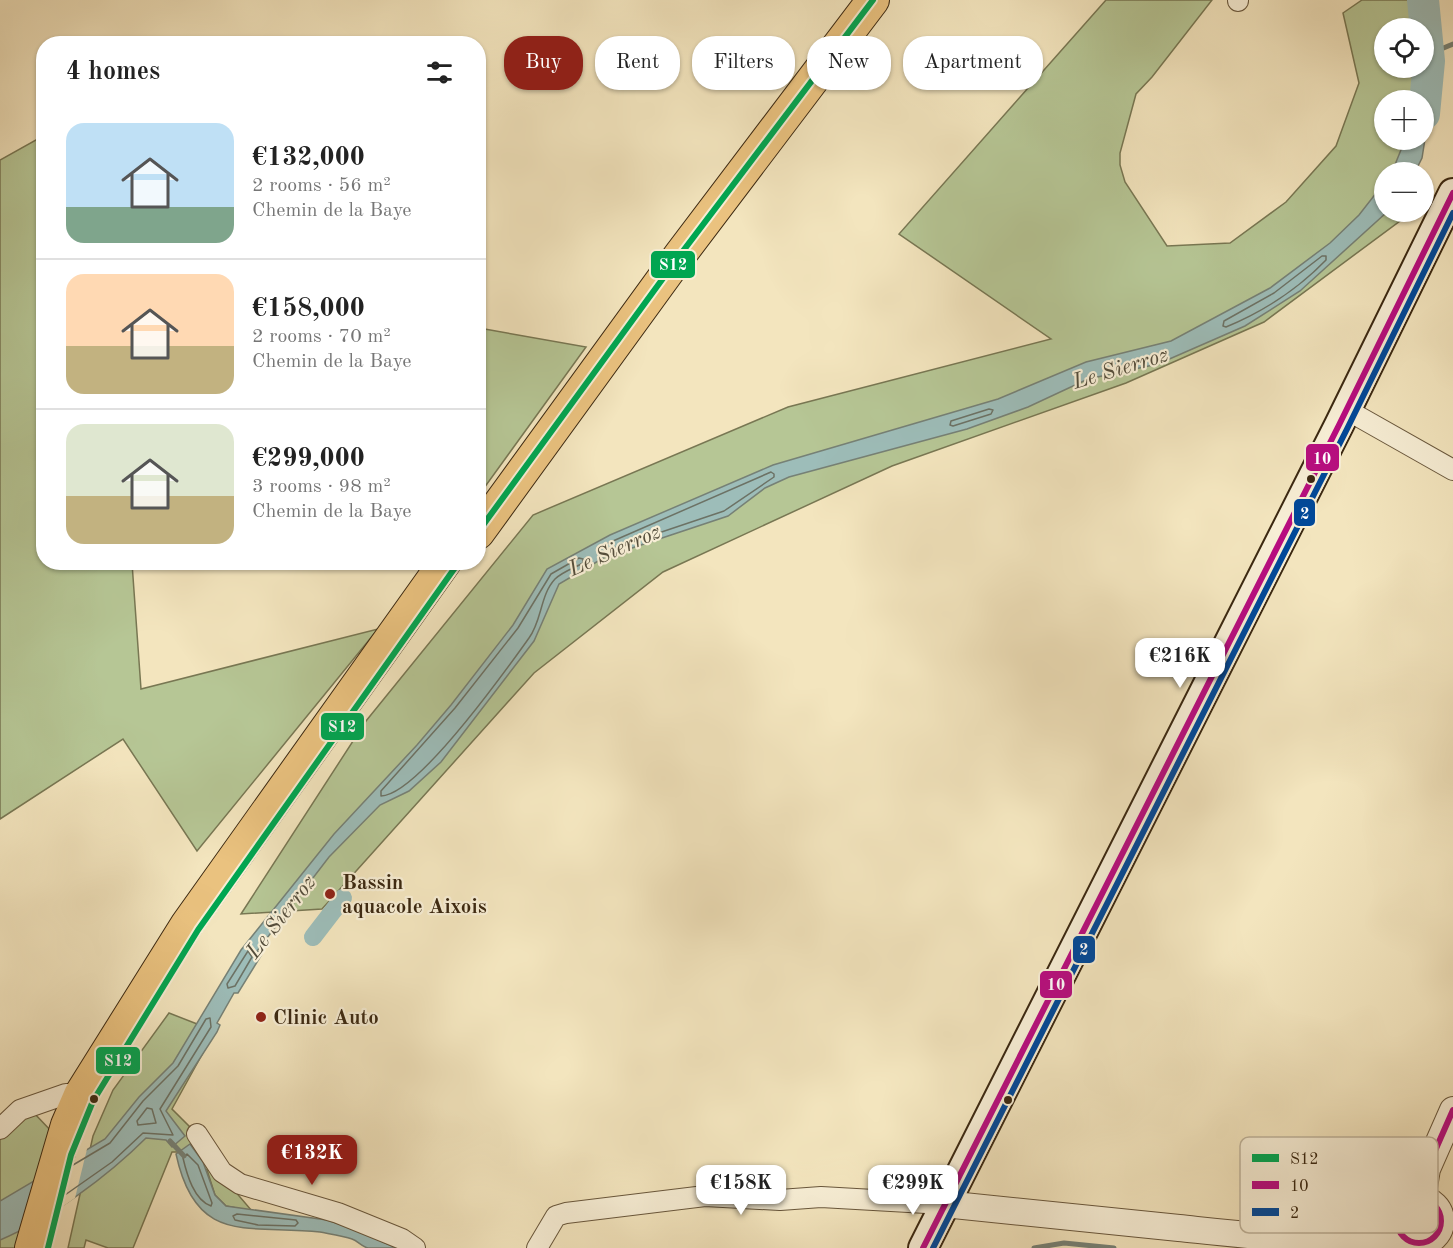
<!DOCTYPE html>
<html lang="en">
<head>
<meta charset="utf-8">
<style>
	:root { --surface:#fff; --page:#f2f2f2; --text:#222; --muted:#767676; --line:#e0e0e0; --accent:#8f2418 }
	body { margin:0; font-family:"Old Standard TT",serif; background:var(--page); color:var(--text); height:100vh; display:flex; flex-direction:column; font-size:22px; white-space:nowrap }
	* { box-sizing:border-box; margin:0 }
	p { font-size:20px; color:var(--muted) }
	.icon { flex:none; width:33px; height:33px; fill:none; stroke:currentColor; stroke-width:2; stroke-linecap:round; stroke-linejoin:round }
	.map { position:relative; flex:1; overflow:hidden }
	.side { position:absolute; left:36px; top:36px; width:450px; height:534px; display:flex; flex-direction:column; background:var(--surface); border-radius:24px; box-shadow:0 2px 4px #0004 }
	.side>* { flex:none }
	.top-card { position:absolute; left:504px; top:36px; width:570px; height:54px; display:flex; gap:12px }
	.fabs { position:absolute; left:1374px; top:18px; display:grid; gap:12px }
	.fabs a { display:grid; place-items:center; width:60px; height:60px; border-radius:50%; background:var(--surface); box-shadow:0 2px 4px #0004; font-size:30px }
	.price { position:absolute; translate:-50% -51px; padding:0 14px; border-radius:12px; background:#fff; color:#222; font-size:20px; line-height:39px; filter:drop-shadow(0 2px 3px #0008) }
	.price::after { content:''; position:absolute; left:50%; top:36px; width:18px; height:14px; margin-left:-9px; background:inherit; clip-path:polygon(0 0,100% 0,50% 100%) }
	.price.active { background:var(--accent); color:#fff }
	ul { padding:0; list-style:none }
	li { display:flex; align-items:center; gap:18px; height:150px; padding:0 30px }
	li+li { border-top:2px solid var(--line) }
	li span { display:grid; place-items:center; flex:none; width:168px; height:120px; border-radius:18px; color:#555 }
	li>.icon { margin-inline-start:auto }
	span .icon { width:72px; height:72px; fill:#fffc; stroke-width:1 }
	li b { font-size:26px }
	h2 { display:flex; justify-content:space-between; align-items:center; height:72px; padding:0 30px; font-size:26px }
	.pill { padding:0 21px; border-radius:24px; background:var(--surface); box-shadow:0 2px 4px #0004; font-size:21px; line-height:54px }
	.pill.active { background:var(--accent); color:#fff }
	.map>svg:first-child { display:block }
	.green { fill:#b6c695; stroke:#787753; stroke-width:1.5; fill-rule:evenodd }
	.water { fill:#9dbdb9; stroke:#768176; stroke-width:1.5 }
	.pier { fill:#f3e5be }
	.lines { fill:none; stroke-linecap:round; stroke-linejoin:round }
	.shore { stroke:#6c7265; stroke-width:1.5 }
	.stream { stroke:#768176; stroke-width:5 }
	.canal { stroke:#9dbdb9; stroke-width:18 }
	.river { stroke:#9dbdb9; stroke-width:32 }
	.minor-casing { stroke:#69573c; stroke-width:22 }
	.tertiary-casing { stroke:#69573c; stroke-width:28 }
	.secondary-casing { stroke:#3b2811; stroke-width:32 }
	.primary-casing { stroke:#3b2811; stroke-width:34 }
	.minor { stroke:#f7eed5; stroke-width:20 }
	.tertiary { stroke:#f7eed5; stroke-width:26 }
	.secondary { stroke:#f7eed5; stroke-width:28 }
	.primary { stroke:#eac27f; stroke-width:32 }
	.bus-1-casing { stroke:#f7eed5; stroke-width:10 }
	.bus-2-casing { stroke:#f7eed5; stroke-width:10 }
	.bus-3-casing { stroke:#f7eed5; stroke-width:10 }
	.bus-1 { stroke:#00a651; stroke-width:6 }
	.bus-2 { stroke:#b70d7f; stroke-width:6 }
	.bus-3 { stroke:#004899; stroke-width:6 }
	.bus-dot { fill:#3b2811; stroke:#f7eed5; stroke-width:2 }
	.poi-dot { fill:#8f2418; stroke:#f7eed5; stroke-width:2 }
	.labels { text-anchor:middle; stroke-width:4.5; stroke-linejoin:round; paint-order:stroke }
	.poi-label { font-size:21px; font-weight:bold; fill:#3b2811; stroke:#f7eed5; text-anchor:start }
	.water-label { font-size:22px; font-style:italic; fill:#544d3b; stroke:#f7eed5 }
	.key { fill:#f7eed5; stroke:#bfb39a; stroke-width:1.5 }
	.key-label { font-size:16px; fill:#3b2811 }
	.line-badge { stroke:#f7eed5; stroke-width:2 }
	.badge-label { font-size:16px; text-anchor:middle; font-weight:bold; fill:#fff }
</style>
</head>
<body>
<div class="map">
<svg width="1453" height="1248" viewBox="0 0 1453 1248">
	<rect width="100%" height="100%" fill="#f3e5be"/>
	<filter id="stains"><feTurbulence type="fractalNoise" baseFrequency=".00333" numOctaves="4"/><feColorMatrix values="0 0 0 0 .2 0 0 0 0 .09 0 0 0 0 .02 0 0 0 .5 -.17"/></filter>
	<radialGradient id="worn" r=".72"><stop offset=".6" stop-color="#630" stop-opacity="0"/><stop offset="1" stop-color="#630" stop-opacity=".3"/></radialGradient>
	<path class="green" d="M1106,0h106l-60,77 -16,17 -16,59v12l5,17 42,64 63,-3 56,-41 50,-56 23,-63 -16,-70 19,-13h71l-11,100h-38v40h33l-4,32h-29v40h24v3l-144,107 -138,61 -234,83 -229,106 -129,101 -212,236 -81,5 125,-193 167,-206 255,-108 263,-68 -152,-105zM1384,28h40v40h-40z
		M43,136l1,426 88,1 9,126 237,-60 -181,222 -74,-112 -123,80v-659z
		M479,328l107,19 -107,148 -1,-167z
		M169,1013l46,18 -43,78 25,25 31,49 24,28 -26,-5 -11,-11 -8,-25 -27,-18h-8l-39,96h-25l-22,-8 -2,8h-16l25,-112 20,-46z
		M33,1112l20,21 -35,115h-18v-130z"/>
	<path class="water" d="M1438,57l-16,101 -7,14h-23l13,-32h19v-40h-11l6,-32h5v-5z
		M1384,183v29h3l-87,79 -55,35 -87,38 -70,15 -60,28 -61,22 -178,48 -24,11 -37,28 -123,41 -46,27 -25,57 -93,121 -32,29 -29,14 -51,52 -72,94 5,3 -24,39h-4l-17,30 3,2 -3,7 -51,79 19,25 -13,11 -6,-7 -20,-2c-38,38 -96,81 -146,102v-39l105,-62 34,-42 34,-34 68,-113 93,-116 83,-89 34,-40 62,-80 34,-56 63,-34 163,-70 225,-66 88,-37 85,-21 99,-53 60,-45 29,-28z
		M190,1144l13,18 12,33 11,11 101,14 31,10 38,18c-9,0 -20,0 -28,0 -6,-1 -10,-7 -16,-9 -9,-3 -22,-5 -32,-7 -71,-8 -124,15 -144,-78z"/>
	<path class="pier" d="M88,1145l-13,53 -47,33 18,-61z"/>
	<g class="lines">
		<path class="shore" d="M1420,100l4,-29 5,-3 2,4 -7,46
			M1322,256h4v4c-27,28 -63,52 -100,67l-3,-1 1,-5 50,-28z
			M989,409l4,1 -2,4 -38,12 -3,-1 1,-4z
			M771,472l3,2v3l-50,34 -116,39 -3,-2v-3l8,-4z
			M579,558l4,1v4c-9,5 -21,9 -28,16 -15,16 -13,42 -26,59 -23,32 -111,157 -148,158v-5l74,-83 63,-80 33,-54z
			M248,951l4,6 -17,29 -7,2 -1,-4z
			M147,1108l5,1 4,14 -18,2 -1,-4z
			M187,1154l11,11 14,38 -1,3c-17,-6 -24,-31 -28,-48z
			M65,1195l47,-33 31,-29 30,2 -13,-26 51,-82 -1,-9 -4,1 -28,47 -35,35 -33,42 -37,22
			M237,1214l59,6 2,3 -3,3 -37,-1 -23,-5 -2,-4z"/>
		<path class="stream" d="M1429,54l24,-10
			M170,1141l14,15
			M1034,1248l30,-5 50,5"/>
		<path class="canal" d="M313,937l30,-39"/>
		<path class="river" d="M1423,0l6,61 -5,53"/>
		<g class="minor-casing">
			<path id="minor" d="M1238,1v-1
				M1347,410l106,60
				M0,1129l20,-19 46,-16 14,1
				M197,1134l25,38 18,12 98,29 64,26 13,9
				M537,1248l19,-32 10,-3 139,-17 75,4 41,-3 123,7"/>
		</g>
		<g class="tertiary-casing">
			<path id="tertiary" d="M1397 1221a22 22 0 1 1 44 0a22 22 0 1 1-44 0Z
				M1422,1199l5,-30 26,-59
				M944,1204c79,8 157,16 235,24 58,6 170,20 221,6"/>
		</g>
		<g class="secondary-casing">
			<path id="secondary" d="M923,1248l416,-823 114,-232"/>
		</g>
		<g class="primary-casing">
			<path id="primary" d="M478,533l202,-278 193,-255
				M31,1248l36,-123 13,-30 107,-171 258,-362"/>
		</g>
		<use href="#minor" class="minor"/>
		<use href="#tertiary" class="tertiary"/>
		<use href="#secondary" class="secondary"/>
		<use href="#primary" class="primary"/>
		<g class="bus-1-casing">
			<path id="bus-1" d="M478,532l202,-277 193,-255
				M48,1248l23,-93 22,-54 105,-171 261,-368"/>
		</g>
		<g class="bus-2-casing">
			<path id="bus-2" d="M1397 1221a22 22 0 1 1 44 0a22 22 0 1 1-44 0Z
				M1422,1199l5,-30 26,-59
				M923,1248l416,-823 114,-232"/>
		</g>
		<g class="bus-3-casing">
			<path id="bus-3" d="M933,1248l414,-819 106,-216"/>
		</g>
		<use href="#bus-1" class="bus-1"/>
		<use href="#bus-2" class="bus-2"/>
		<use href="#bus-3" class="bus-3"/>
	</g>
	<g class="bus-dot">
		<circle cx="1311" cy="479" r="5"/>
		<circle cx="94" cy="1099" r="5"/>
		<circle cx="1008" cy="1100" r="5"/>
	</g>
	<g class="poi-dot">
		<circle cx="330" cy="894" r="6"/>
		<circle cx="261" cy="1017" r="6"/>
	</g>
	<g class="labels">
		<g class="poi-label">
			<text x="342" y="889">Bassin<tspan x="342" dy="24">aquacole Aixois</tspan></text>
			<text x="273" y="1024">Clinic Auto</text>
		</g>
		<g class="water-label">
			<text transform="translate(1120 367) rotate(-17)" y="8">Le Sierroz</text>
			<text transform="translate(614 549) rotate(-24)" y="8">Le Sierroz</text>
			<text transform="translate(280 916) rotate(-52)" y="8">Le Sierroz</text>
		</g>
	</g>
	<rect x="1240" y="1137" width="198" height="96" rx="9" class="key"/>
	<rect x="1252" y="1154" width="27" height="8" fill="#00a651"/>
	<rect x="1252" y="1181" width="27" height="8" fill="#b70d7f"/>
	<rect x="1252" y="1208" width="27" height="8" fill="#004899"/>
	<g class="key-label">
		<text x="1290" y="1164">S12</text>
		<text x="1290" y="1191">10</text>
		<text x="1290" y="1218">2</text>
	</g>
	<g class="line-badge">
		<rect x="650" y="250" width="46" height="29" rx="6" fill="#00a651"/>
		<rect x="1305" y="443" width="35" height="29" rx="6" fill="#b70d7f"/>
		<rect x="1293" y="498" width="23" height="29" rx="6" fill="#004899"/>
		<rect x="320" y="712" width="45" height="29" rx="6" fill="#00a651"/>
		<rect x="1072" y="935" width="24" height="29" rx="6" fill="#004899"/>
		<rect x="1039" y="970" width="34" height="29" rx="6" fill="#b70d7f"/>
		<rect x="95" y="1046" width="46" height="29" rx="6" fill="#00a651"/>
	</g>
	<g class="badge-label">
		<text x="673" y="270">S12</text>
		<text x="1322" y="464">10</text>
		<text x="1305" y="519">2</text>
		<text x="342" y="732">S12</text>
		<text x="1084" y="955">2</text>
		<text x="1056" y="990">10</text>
		<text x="118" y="1066">S12</text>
	</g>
	<rect width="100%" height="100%" filter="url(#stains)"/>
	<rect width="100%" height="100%" fill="url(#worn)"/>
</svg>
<div class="fabs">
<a><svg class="icon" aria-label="locate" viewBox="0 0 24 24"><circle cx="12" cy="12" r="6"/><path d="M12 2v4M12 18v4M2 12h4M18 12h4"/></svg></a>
<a>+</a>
<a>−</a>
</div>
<b class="price" style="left:1180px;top:689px">€216K</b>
<b class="price active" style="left:312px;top:1186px">€132K</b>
<b class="price" style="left:741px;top:1216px">€158K</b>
<b class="price" style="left:913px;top:1216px">€299K</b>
<div class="top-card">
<a class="pill active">Buy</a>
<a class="pill">Rent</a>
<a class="pill">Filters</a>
<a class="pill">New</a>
<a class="pill">Apartment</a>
</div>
<section class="side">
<h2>4 homes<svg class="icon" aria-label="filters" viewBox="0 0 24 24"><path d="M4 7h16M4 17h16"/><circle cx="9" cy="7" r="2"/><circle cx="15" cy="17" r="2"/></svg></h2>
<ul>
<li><span style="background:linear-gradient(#bfe0f5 70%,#7fa58c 0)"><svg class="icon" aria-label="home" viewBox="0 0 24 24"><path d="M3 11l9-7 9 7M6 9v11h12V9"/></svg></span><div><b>€132,000</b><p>2 rooms · 56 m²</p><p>Chemin de la Baye</p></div></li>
<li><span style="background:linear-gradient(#ffd9b3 60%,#c2b280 0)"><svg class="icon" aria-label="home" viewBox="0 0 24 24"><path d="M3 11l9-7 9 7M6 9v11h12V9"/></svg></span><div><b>€158,000</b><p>2 rooms · 70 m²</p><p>Chemin de la Baye</p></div></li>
<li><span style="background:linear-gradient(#dfe7d0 60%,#c2b280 0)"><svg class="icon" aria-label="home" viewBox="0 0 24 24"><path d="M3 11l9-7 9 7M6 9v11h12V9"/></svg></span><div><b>€299,000</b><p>3 rooms · 98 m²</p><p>Chemin de la Baye</p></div></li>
</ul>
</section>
</div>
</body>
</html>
